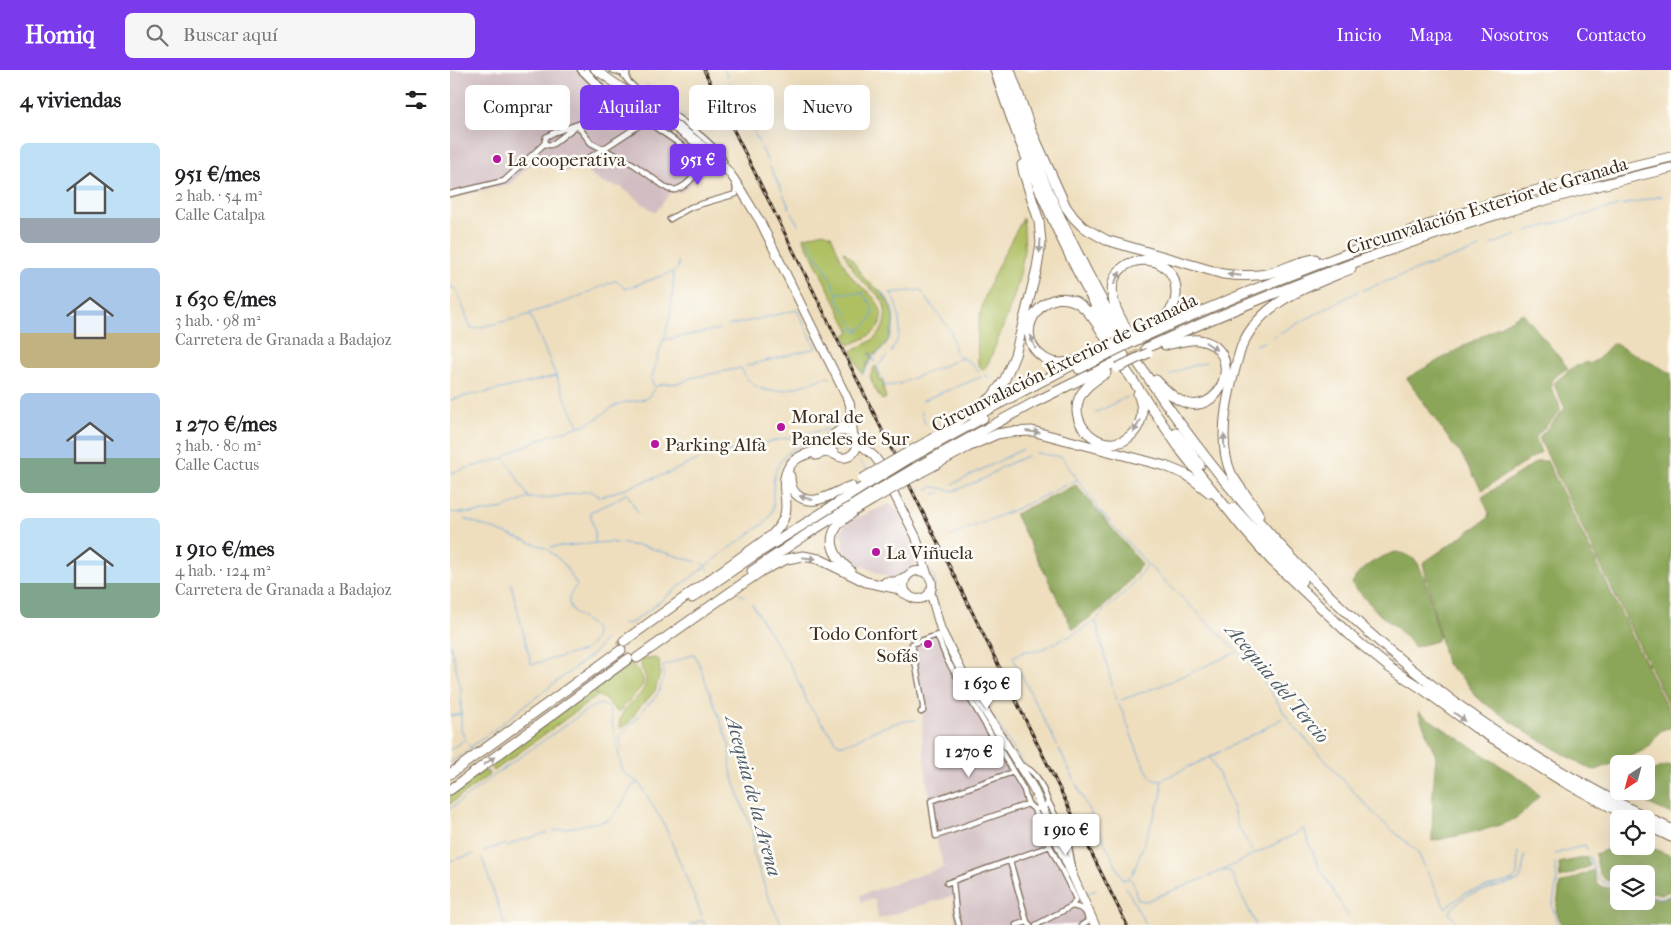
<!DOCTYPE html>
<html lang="es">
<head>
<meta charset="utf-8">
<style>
	:root { --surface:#fff; --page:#f6f6f6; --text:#202124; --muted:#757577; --accent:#7c3aed }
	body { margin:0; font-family:"IM FELL French Canon",serif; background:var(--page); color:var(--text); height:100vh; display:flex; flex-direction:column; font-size:19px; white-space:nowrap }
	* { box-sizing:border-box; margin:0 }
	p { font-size:16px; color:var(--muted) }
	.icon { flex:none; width:28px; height:28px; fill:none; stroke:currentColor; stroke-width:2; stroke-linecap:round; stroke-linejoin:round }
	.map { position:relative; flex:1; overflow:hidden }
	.drawer { display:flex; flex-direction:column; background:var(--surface); width:450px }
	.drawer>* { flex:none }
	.guide { position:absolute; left:15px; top:15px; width:475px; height:45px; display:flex; gap:10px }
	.needle { width:32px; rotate:216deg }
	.controls { position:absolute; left:1160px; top:685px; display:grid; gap:10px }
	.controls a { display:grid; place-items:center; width:45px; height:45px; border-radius:8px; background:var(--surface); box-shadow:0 5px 20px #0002; font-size:25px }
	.price { position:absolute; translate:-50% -42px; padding:0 11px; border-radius:5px; background:#fff; color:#222; font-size:16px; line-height:32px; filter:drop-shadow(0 1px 2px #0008) }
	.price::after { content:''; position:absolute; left:50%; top:30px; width:15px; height:11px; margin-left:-8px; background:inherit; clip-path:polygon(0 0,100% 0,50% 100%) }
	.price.selected { background:var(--accent); color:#fff }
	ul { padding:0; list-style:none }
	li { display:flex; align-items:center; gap:15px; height:125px; padding:0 20px }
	li span { display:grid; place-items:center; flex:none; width:140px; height:100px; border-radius:8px; color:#555 }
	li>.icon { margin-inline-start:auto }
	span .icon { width:60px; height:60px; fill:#fffc; stroke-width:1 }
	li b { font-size:21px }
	h2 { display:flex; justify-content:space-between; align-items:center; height:60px; padding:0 20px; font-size:21px }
	.pill { padding:0 18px; border-radius:8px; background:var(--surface); box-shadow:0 5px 20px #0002; font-size:18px; line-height:45px }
	.pill.selected { background:var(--accent); color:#fff }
	header { display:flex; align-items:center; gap:30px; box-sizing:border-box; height:70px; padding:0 25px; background:var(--accent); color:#fff }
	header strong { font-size:24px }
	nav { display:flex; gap:28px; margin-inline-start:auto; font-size:18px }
	.search { width:350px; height:45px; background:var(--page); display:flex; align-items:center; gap:12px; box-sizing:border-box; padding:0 18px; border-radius:8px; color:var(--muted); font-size:19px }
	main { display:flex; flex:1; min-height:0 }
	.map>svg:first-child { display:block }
	.industrial { fill:#d2bec2 }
	.green { fill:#afc063; stroke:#757540 }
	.forest { fill:#8ba659; stroke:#63683c }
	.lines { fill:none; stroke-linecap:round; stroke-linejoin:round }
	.stream { stroke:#6ea9df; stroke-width:1 }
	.motorway-tunnel { stroke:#caba9d; stroke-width:9; stroke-dasharray:9 4.5; stroke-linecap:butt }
	.minor-casing { stroke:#7a6956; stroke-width:7 }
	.trunk-casing { stroke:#7a6956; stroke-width:10 }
	.motorway-casing { stroke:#7a6956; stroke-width:11 }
	.minor { stroke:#fff; stroke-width:4.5 }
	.trunk { stroke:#fff; stroke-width:8 }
	.motorway { stroke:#fff; stroke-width:9 }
	.rail-casing { stroke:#3b2a1e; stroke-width:3 }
	.rail { stroke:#fdfcf7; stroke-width:1; stroke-dasharray:4; stroke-linecap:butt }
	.trunk-bridge-casing { stroke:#7a6956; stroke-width:10; stroke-linecap:butt }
	.motorway-bridge-casing { stroke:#7a6956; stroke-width:11; stroke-linecap:butt }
	.trunk-bridge { stroke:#fff; stroke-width:8 }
	.motorway-bridge { stroke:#fff; stroke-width:9 }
	.oneway { fill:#a79f9a }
	.poi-dot { fill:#b5179e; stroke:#fdfcf7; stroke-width:2 }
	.labels { text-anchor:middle; stroke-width:5; stroke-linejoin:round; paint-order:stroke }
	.poi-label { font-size:19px; fill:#3b2a1e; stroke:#fdfcf7; text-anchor:start }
	.street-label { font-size:19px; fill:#3b2a1e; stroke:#fdfcf7 }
	.water-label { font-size:20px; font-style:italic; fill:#4f5d6b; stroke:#fdfcf7 }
</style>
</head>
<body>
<header>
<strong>Homiq</strong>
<div class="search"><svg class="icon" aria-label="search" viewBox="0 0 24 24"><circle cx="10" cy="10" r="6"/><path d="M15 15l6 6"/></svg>Buscar aquí</div>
<nav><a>Inicio</a><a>Mapa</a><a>Nosotros</a><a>Contacto</a></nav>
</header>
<main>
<section class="drawer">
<h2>4 viviendas<svg class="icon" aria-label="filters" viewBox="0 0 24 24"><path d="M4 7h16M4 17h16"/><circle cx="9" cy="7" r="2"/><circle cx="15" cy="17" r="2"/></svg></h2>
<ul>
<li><span style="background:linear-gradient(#bfe0f5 75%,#9aa5b1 0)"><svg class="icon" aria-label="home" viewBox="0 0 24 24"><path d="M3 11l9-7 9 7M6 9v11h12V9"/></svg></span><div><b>951 €/mes</b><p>2 hab. · 54 m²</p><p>Calle Catalpa</p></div></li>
<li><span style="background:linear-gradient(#a9c7e8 65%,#c2b280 0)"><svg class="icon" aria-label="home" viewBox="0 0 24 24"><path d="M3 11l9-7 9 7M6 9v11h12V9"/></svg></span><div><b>1 630 €/mes</b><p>3 hab. · 98 m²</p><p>Carretera de Granada a Badajoz</p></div></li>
<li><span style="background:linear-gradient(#a9c7e8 65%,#7fa58c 0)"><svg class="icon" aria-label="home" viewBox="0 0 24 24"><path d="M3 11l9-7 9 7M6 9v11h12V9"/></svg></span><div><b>1 270 €/mes</b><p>3 hab. · 80 m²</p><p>Calle Cactus</p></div></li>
<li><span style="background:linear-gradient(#bfe0f5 65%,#7fa58c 0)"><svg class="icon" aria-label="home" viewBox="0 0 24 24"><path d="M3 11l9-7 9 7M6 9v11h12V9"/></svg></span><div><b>1 910 €/mes</b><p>4 hab. · 124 m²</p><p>Carretera de Granada a Badajoz</p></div></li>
</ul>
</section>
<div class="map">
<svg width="1221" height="855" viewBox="0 0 1221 855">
	<rect width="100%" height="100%" fill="#fdfcf7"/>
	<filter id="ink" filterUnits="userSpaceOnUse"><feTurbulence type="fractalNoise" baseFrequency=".02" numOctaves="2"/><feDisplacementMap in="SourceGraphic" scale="10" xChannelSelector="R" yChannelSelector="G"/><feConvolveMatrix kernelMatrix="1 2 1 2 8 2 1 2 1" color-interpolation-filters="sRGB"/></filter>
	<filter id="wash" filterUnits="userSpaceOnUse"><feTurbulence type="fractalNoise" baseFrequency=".0096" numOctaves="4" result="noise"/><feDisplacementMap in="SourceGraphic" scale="20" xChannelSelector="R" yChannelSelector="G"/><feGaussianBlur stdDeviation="1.12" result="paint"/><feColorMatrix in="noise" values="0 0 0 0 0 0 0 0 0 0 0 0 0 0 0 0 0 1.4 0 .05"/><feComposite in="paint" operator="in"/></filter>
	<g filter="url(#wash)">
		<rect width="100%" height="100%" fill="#eedebd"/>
		<path class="industrial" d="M0,0h129l53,35 74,53 -11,23 -14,11 -11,1 -15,20 -34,-26 -19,-4 -21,-16 -20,7 -17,-22 -34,32 -60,14z
			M439,434l9,5 15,31 5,15 -1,8 -4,5 -20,11 -16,-6 -27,-13 -4,-4 -3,-9v-8l-2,-4 -3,-1 8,-10 8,-5z
			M488,563l34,67 80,143 39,82h-135l-4,-29 -74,23 -3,-21 -13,4 -2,-7 84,-28 -12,-42 -10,-85 1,-29 -13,-69z"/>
		<path class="green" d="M573,148c1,11 2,21 1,32 -4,39 -21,76 -35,112l-6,8 -5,-6c0,-11 -1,-23 0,-35 4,-40 27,-76 45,-111z
			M373,162l8,3c6,14 11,29 21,42 6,8 15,13 22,21 3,4 6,9 7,14 4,20 -18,27 -32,33l-4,-10 5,-3 -47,-94z
			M393,181c11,7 13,17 21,27 6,7 15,10 20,18 16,20 10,47 -12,60l-1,-3 -2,1 3,5 -3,2 -6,12 -1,1 -11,-23c15,-7 32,-13 34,-33 1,-6 0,-13 -4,-19 -4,-6 -11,-11 -17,-16 -9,-9 -15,-20 -21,-32z
			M425,296l5,12 -2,1 1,2 3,-1 2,7 -1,1 3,10 -4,2 -7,-11 -5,-13z
			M205,588l4,2 1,13 -5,18 -18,19 -8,13 -9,5c-6,-26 41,-32 21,-61l1,-1 -3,-5 5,-2z
			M181,593c6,8 14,11 12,22l-23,26 -3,1 -11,-12 -9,-5 -3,-5z
			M143,620l4,6 -103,75 -4,-5z
			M35,700l4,5 -39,29v-9z"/>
		<path class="forest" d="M1073,243l45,55c-5,3 -13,8 -16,13 -5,8 9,20 8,30l-25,27 6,14 -59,38 -21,-36 -8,-9 -46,-67z
			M1163,273l58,30v338l-132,-273 26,-30 -10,-21v-5l17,-14 15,-6 2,2 9,-5z
			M1088,391h9l124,255v12c-14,0 -15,11 -23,19 -6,6 -42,19 -52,23l-6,-1 -64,-37 -49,-34 -10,-15 -21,-20 -23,-100 64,-44 2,-6 -7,-16z
			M626,415l65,78c-13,25 -45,52 -68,66l-58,-115z
			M946,482c8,1 15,4 21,10 8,11 18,59 22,75l-3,4 -21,6 -20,-21 -15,-11 -28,-31c5,-16 29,-28 44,-32z
			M968,642l112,73 9,11c-7,8 -14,16 -23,22 -18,11 -62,18 -84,23l1,-51 3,-33z
			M1221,695v49l-24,-11 -4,-12h3c0,-22 6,-21 25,-26z
			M1169,769v7h27v-1l25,11v35l-10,3 -15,-3v-17h-27v10c-22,-5 -19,-9 -24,-30l11,-4z
			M1137,787l3,9 -30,12 -1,-15z
			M1143,800c4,20 7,16 26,20v11h27v-5l14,3 11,-3v29h-109l-6,-14 4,-27z"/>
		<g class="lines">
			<path class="stream" d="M274,0l4,7
				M280,12l4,8
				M196,14l20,18 28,21 17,-11
				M288,28l21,45
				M311,77l7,15
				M320,97l12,24
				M333,124l7,15
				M1172,135l40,-9
				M342,143l6,12
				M1077,161l91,-25
				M357,169l22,37 8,17 1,8 10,15
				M1040,175l27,-10
				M0,216l7,5 14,37h6l41,-10 12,-4 37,88 12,23
				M913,220l67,-25 50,-17
				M388,223h26
				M440,223l31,-3 2,4
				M475,227l26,34 4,21 3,3 13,8 8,9
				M80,243l38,-12 46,-20h3l8,8 47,-17c6,-2 7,-4 6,-11
				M400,250l3,4
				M277,256l70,-16 19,38 -70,18
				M399,261l6,-4 3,5
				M407,261c20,-12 20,-22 5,-38
				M830,263l79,-42
				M823,267l3,-2
				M214,270l6,-23 4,-40 -2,-4
				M806,275l8,-3
				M441,282c14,-20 9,-39 0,-59
				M420,284l5,8
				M437,286l-10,11 8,19 14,-2 63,-26
				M422,288c23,-17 29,-41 12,-64l-5,-2
				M412,305l8,-13 3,-3
				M534,305l9,4
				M719,306l13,-7 24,-7
				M204,316l-3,-6 12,-40 56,-11
				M0,330l28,-7h6l72,-17
				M471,331l60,-24
				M471,341l4,13
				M645,343l32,-16
				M393,367l8,6
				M385,370l9,4 6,6
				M586,383l26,4 20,29 19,26 46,52 91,88 26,30 27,41 87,95 39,33 28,57 20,-15 48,-13 4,-5 1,-23
				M55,388l24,40h17l44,-7 11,6 70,-25 35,-16 122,-27
				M410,391l9,11
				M0,403l54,-15 4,-4 35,-16 36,-12c16,-2 25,-15 38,-21 9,-5 22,-2 31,-8 3,-3 5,-6 6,-10l9,-3 18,-1 9,-5 51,-10c18,39 55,18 86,9l3,1
				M503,414l70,-35
				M468,419h3
				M477,419l7,-2 20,4 31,-13 17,-11 25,-11
				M484,424l7,-2
				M0,442c7,1 13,1 20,1 25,-1 36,-5 58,-15
				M15,449l81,29 17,15 14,22c-3,4 -7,9 -8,14 -2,20 36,23 25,41 -3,4 -6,8 -11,11l-50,13 -2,-1 -20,-79
				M500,466l64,-26 63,-30
				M145,472v-9l-5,-21 23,-10 14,-9 11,20
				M473,476l2,8
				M101,477l58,-5 37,5 51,15
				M252,493l7,7
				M480,500l5,9 -1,13 11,39
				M290,524l5,3
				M302,534l41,66 15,34 30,40c11,2 23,-8 33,-12 13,-5 30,-12 45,-12
				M648,548c6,-10 15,-14 23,-22 10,-9 18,-19 25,-31
				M172,554l9,-1 5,-3 67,-52 60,-44c13,-12 10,-19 10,-35 0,-22 11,-38 31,-46 7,-2 15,-6 22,-7
				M0,574l11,44v41l5,13
				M519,609l49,77 7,8
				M132,629l4,4
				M671,630l39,-14 77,-34
				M668,633c10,17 23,69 38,78l4,-1
				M0,646l11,-2
				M18,674l5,5
				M607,675l-44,-87 1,-2 12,-5h12l36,-17 22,-13 20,80
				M171,678l-1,-9 2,-6 10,-9 13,-17 10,-9 4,-7 5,-16 -1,-9 31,-12 5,10 30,80 2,27 12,36 10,24v20l15,46 14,28
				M609,679l64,131 6,-2c10,9 3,14 10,22l7,1c37,-15 74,-27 108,-47l-16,-28 -10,-33 -18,-36 65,-34 7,-5
				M0,680l14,-10
				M0,693l144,-110 11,-14
				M38,701l1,3
				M579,702l6,10
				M42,707l96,-68c8,-4 14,-8 21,0l13,60 2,4 15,10 25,41 38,92
				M587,717l8,16
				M0,739l41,-31
				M598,741l16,36
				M103,761l56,-11 13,-16 11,-19 6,-2
				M57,777l8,-5 32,-9
				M34,781l22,-7
				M805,784l40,-20 8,-6 16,39 29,49
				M1105,784l30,-9 2,5
				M1139,785c8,22 5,26 30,33
				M32,788l23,67
				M0,791l24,-7
				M1105,793l2,19 -5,25 7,18
				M625,796l6,20
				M771,801h9l26,54
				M679,807l4,-4 29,-79 -1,-14 49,-23
				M676,817l20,38
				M635,824l12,-4
				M1196,825l15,3 10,-3
				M239,855l14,-5 2,5
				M1008,855l-9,-12c5,-8 11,-13 19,-18l50,-14 3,-4 4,-21"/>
		</g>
	</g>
	<g filter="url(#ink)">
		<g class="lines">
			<path class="motorway-tunnel" d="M688,279l6,11
				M682,282l6,11
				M168,576l6,-5"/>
			<g class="minor-casing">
				<path id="minor" d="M130,0l19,19 10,6 11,1 14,5 60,42
					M136,0l18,20
					M162,0l10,3 6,8 6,6c24,19 77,49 90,74
					M177,8v-8
					M145,17l9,14
					M144,42l7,-7 5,-12
					M127,55l14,18 42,21 35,25 7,1c13,-4 29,-20 21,-35l-50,-34 -23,-24
					M94,74l6,1 3,-1 23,-18
					M130,94l66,-43 10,1 13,7
					M285,114l1,5 -1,5
					M0,124l54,-13 40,-37 2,-7 7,-4 31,-11 32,-22 1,-3
					M220,149l21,-12 45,-13
					M487,565l10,25 77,130c1,4 2,9 4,13 5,9 17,7 20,-2 -7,-16 -10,-30 -28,-36
					M471,642l2,-1v-6l-11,-61 25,-9
					M563,702l-82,29 5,35 92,-32
					M598,731l20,40 6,33
					M583,738l10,18 7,20 26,53 -4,7
					M560,791l17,61
					M503,812l3,32 3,11
					M497,813l103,-37
					M622,836c10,2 15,4 16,15l-6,4
					M566,855l11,-3 3,3
					M586,855l36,-19"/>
			</g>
			<g class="trunk-casing">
				<path id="trunk" d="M188,29c32,23 68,44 93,76 11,15 19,31 29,46l90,183 3,30
					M389,361l11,1c19,15 -6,36 -17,20 -3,-4 -4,-8 -3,-12 2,-7 10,-9 14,-14 3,-3 5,-7 7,-10
					M407,372l17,14 6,8
					M443,422l23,45 11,37
					M454 515a14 14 0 1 1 28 0a14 14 0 1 1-28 0Z
					M480,521l11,39 26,52 65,104 63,139"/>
			</g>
			<g class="motorway-casing">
				<path id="motorway" d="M545,0c30,95 70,184 120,270
					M554,0c27,93 70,182 118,266
					M560,0l25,71
					M584,66l32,71 8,11 9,9 23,13 117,34c16,2 31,3 47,-1 15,-4 29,-12 45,-14
					M663,239l10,14
					M641,241l9,17
					M679,263c-6,-11 -14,-22 -16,-35 -9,-47 65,-52 63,-4 0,14 -10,23 -21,30
					M687,264l23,-10
					M689,269c101,-46 204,-86 310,-121 14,-5 28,-10 43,-15 59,-18 119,-32 179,-46
					M696,278c169,-76 344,-139 525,-180
					M671,281l3,4
					M666,284l2,4
					M623,291c-10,3 -20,3 -29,-3 -38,-26 6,-82 40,-50 10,9 17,23 25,35
					M688,293c81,122 178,232 294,322 74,58 155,104 239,144
					M629,299l29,-15
					M675,299l57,83 59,74 30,34 81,77 38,31 34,22 52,38 86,53 71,38
					M656,303c-6,4 -13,8 -19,14 -33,33 24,81 50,41 7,-11 6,-22 1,-34
					M706,310c7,7 14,15 23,20 42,23 69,-52 20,-60 -12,-2 -23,4 -34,5
					M524,347l131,-69
					M726,363l24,32
					M480,370l42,-28 20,-15 13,-18 10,-24 22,-87 4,-25 -2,-22 -15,-47 -2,-9
					M457,383l27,-15
					M366,385l9,-3 9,2
					M460,388l73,-40
					M465,398l118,-65 81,-40
					M468,404l50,-27 29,-13 12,-2 23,-1 133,35 22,9 23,18
					M340,406c0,7 1,13 6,18 17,16 39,-3 55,-8
					M784,438l68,73
					M399,444l25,-15
					M809,445c-8,-15 -20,-27 -28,-42 -16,-35 -1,-89 10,-125 19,-47 66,-61 110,-79
					M400,500c-14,-11 -25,-28 -12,-45 4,-5 10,-8 15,-13
					M302,501l55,-37 64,-40
					M436,512h10l10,-5
					M242,528l60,-41 114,-72
					M174,571l148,-106c28,-28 3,-43 17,-68 7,-12 18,-12 29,-17 5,-2 9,-6 12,-10
					M187,588l95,-67 31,-21 24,-11 16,-3 16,3 47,23 29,6 13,7
					M0,704l171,-124
					M0,720l178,-131
					M1196,755l25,12"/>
			</g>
			<use href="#minor" class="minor"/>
			<use href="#trunk" class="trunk"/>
			<use href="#motorway" class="motorway"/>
			<g class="rail-casing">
				<path id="rail" d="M254,0l423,855"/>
			</g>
			<use href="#rail" class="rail"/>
			<g class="trunk-bridge-casing">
				<path id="trunk-bridge" d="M146,0l42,29"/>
			</g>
			<g class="motorway-bridge-casing">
				<path id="motorway-bridge" d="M655,278l32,-14
					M658,284l31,-15
					M667,298l31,-15
					M412,409l45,-26
					M416,415l44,-27
					M421,424l44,-26
					M424,429l44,-25"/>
			</g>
			<use href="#trunk-bridge" class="trunk-bridge"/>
			<use href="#motorway-bridge" class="motorway-bridge"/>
		</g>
		<defs><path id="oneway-solid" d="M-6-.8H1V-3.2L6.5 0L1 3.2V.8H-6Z" transform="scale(1.25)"/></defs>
		<g class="oneway">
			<use href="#oneway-solid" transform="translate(590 176) rotate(94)"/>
			<use href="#oneway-solid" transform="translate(784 205) rotate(-174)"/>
			<use href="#oneway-solid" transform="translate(667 208) rotate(-63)"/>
			<use href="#oneway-solid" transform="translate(583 272) rotate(-110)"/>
			<use href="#oneway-solid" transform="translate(761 276) rotate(35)"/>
			<use href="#oneway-solid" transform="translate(687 356) rotate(120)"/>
			<use href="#oneway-solid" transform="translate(583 362) rotate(7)"/>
			<use href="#oneway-solid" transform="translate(774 371) rotate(-93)"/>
			<use href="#oneway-solid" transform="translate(356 428) rotate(-164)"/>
			<use href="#oneway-solid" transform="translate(359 488) rotate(6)"/>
			<use href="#oneway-solid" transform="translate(1010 647) rotate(36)"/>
			<use href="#oneway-solid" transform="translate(39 691) rotate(-36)"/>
		</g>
	</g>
	<g class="poi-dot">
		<circle cx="47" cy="89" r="5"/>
		<circle cx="331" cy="357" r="5"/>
		<circle cx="205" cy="374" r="5"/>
		<circle cx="426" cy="482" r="5"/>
		<circle cx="478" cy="574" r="5"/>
	</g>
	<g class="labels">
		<g class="poi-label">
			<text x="57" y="96">La cooperativa</text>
			<text x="341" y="353">Moral de<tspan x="341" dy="22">Paneles de Sur</tspan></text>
			<text x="215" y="381">Parking Alfa</text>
			<text x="436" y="489">La Viñuela</text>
			<text x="468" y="570" text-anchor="end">Todo Confort<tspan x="468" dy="22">Sofás</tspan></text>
		</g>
		<g class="street-label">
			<text transform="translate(1037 135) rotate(-17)" y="7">Circunvalación Exterior de Granada</text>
			<text transform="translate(614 292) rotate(-26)" y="7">Circunvalación Exterior de Granada</text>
		</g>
		<g class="water-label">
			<text transform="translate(828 613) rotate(50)" y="7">Acequia del Tercio</text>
			<text transform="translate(304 726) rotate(75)" y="7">Acequia de la Arena</text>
		</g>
	</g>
</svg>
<div class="controls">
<a><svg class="needle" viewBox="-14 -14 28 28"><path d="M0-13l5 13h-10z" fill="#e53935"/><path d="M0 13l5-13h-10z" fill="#757577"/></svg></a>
<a><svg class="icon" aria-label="locate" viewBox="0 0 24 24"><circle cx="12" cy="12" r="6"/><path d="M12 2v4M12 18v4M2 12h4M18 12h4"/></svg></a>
<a><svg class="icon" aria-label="layers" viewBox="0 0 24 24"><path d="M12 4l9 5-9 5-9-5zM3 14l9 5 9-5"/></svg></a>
</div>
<b class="price selected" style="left:248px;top:116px">951 €</b>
<b class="price" style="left:537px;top:640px">1 630 €</b>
<b class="price" style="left:519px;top:708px">1 270 €</b>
<b class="price" style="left:616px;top:786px">1 910 €</b>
<div class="guide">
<a class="pill">Comprar</a>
<a class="pill selected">Alquilar</a>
<a class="pill">Filtros</a>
<a class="pill">Nuevo</a>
</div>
</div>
</main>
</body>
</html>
